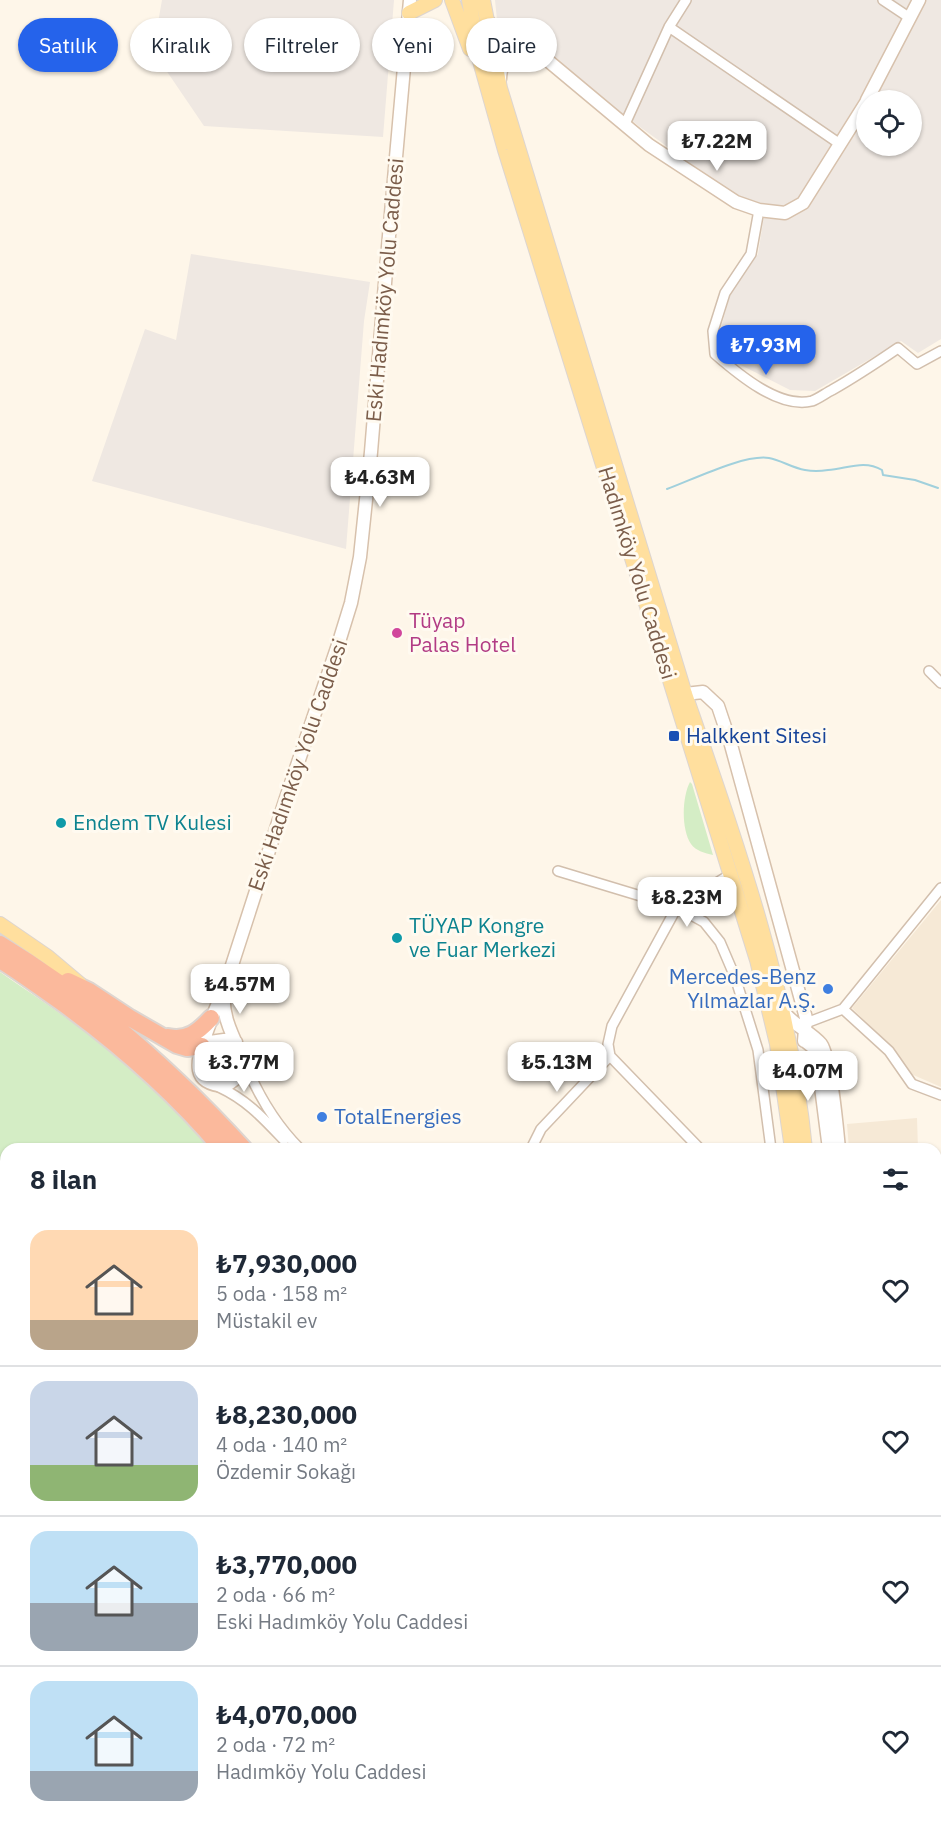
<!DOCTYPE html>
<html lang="tr">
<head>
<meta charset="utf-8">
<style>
	:root { --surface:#fff; --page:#f2f2f3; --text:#1f2937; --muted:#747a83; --line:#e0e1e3; --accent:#2563eb }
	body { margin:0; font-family:"IBM Plex Sans",sans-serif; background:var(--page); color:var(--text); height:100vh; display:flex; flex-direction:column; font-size:22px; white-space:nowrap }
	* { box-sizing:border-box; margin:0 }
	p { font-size:20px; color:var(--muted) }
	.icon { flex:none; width:33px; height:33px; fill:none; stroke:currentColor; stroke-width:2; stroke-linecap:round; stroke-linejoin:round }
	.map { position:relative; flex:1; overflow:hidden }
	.drawer { position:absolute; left:0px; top:1143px; width:942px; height:686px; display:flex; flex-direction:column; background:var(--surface); border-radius:18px 18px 0 0; box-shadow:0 2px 4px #0004 }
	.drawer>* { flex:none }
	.top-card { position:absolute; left:18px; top:18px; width:600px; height:54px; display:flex; gap:12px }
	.fabs { position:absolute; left:856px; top:90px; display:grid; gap:12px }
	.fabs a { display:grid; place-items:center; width:66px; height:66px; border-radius:50%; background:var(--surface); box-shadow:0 2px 4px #0004; font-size:30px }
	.price { position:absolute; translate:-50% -51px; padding:0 14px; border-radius:12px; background:#fff; color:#222; font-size:20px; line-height:39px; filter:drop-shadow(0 2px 3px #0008) }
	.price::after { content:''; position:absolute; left:50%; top:36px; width:18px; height:14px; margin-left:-9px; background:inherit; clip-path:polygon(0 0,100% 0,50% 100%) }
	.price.on { background:var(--accent); color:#fff }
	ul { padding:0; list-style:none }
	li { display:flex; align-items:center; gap:18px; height:150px; padding:0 30px }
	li+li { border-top:2px solid var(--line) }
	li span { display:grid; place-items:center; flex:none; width:168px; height:120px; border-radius:18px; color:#555 }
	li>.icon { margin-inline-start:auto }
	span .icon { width:72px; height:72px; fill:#fffc; stroke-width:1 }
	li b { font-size:26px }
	h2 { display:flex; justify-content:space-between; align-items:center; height:72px; padding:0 30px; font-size:26px }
	.chip { padding:0 21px; border-radius:27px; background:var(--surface); box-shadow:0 2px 4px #0004; font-size:21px; line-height:54px }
	.chip.on { background:var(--accent); color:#fff }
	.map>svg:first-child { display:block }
	.residential { fill:#f6e9d6 }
	.commercial { fill:#fee8dc }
	.industrial { fill:#efe8e2; fill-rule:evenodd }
	.green { fill:#d4edc5 }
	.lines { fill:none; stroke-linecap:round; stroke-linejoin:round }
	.stream { stroke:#a1d0dc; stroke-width:2 }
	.street-casing { stroke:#d2bfad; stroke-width:12 }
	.secondary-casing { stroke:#d7c1ac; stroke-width:15 }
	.primary-casing { stroke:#ddd5d0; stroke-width:16 }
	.highway-casing { stroke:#ddd5d0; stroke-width:20 }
	.street { stroke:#fff; stroke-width:9 }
	.secondary { stroke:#fff; stroke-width:12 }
	.primary { stroke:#ffdf9e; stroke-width:14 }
	.highway { stroke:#fbb99c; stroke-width:16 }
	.hotel-dot { fill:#d1479c; stroke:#fffaf0; stroke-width:2 }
	.transit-dot { fill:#1a4fb4; stroke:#fffaf0; stroke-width:2 }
	.culture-dot { fill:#0f9aa8; stroke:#fffaf0; stroke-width:2 }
	.shop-dot { fill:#3f7fe0; stroke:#fffaf0; stroke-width:2 }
	.labels { text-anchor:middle; stroke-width:6; stroke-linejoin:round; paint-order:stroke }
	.street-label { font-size:21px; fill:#7b5d4a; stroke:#fffaf0 }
	.hotel-label { font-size:21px; fill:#b23c85; stroke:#fffaf0; text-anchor:start }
	.transit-label { font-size:21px; fill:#164399; stroke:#fffaf0; text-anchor:start }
	.culture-label { font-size:21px; fill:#0d838f; stroke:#fffaf0; text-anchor:start }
	.shop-label { font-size:21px; fill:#366cbe; stroke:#fffaf0; text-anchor:end }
</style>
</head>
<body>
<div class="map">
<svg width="941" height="1828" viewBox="0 0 941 1828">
	<rect width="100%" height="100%" fill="#fef6e9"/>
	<path class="residential" d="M941,900v187l-30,-13 -22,-28 -37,-38z
		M917,1118l1,31h-69l-2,-25z
		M941,1327v191l-5,-2v-186z
		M286,1822h152l12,6h-164z"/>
	<path class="commercial" d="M936,1516l5,2v99l-5,-4z"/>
	<path class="industrial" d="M162,0h232l-11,137 -179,-11 -51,-75z
		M495,0h446v339l-23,14 -17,-12 -86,50 -25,-1 -65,-33 -5,-26 10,-36 28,-41 6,-38 -124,-89 -108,-84 -35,-23zM867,100h45v46h-45z
		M191,254l179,28 -6,39 -18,228 -254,-68 53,-152 31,11z"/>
	<path class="green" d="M690,782l2,2 21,71c-8,-2 -17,-4 -22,-11 -10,-15 -9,-47 -1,-62z
		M0,972c65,45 134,89 186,149 8,9 17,18 23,28h-203v67l-6,-2z
		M216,1046h11l5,3 7,15 -1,6 -14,10c-3,0 -7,0 -10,-1 -16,-7 -10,-27 2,-33z"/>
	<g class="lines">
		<path class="stream" d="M667,489c25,-9 77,-35 102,-31 12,2 23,10 36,12 6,1 16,1 23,0 18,-1 36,-11 54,0l1,5 32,5 23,8"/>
		<g class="street-casing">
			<path id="street" d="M883,0l27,18
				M669,27l171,117
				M625,124l44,-97 17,-27
				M759,210l-8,44 -26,39 -12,38 2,23c23,20 64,55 97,47 6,-2 14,-8 20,-11 23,-13 44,-27 66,-42l19,16 24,-13
				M929,671l12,12
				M558,871l119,36 27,15 16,20 15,35 23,73 13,99
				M843,1009l46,42 23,33 29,11
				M806,1023l37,-14 98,-121
				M245,1063c13,32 30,61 55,86
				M219,1087c28,13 44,31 65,53
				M531,1149l10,-20 69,-73
				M700,1149l-90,-93 -2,-12 4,-18 65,-119 54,-33
				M936,1218l5,-11
				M936,1268h5
				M0,1290l6,-14
				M936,1318l5,-3
				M936,1342l5,-4
				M0,1430l6,2
				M936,1487l5,4
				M0,1517l6,-13
				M0,1552l6,1
				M0,1661l6,1
				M936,1685l5,-8
				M457,1822l12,6
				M146,1828l5,-6
				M169,1828l1,-6
				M281,1828v-6"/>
		</g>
		<g class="secondary-casing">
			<path id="secondary" d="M489,22l9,14 42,18 109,91 87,57 23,8 26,3 18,-10 64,-102
				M500,79c1,-29 20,-24 41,-19
				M867,100l52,-100
				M685,694l18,-2 15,14 13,39 75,273 -2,23
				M224,990c-3,27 10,48 21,73l-7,14 -12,9c-38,-2 -28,-27 -20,-52 5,-15 11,-29 18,-44l62,-192 52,-153 13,-42 9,-46 11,-105 17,-205 22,-247
				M783,1011c12,16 27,20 38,33 10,14 16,85 18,105
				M805,1041l9,7 3,8 12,93
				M203,1043l21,-3 12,2
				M0,1242l6,4
				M0,1718l6,-6
				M235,1828l1,-6"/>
		</g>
		<g class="primary-casing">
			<path id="primary" d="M452,0l18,49
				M469,0l9,54 27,96 252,810 20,84 15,105
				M483,0l17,88 185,606c51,148 105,298 120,455
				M409,13l26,-13
				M0,924l48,33 32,27
				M0,1218l6,2
				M936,1806l5,4
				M870,1822l6,6
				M649,1828l3,-6
				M664,1828l2,-6
				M690,1828l7,-6"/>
		</g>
		<g class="highway-casing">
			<path id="highway" d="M0,944c91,55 172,126 244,205
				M0,960c21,13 41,28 61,42 59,43 114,91 161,147
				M68,981l21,10 41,27 47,27 10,3 15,-2
				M168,1037c19,4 30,-5 43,-19
				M890,1822l6,6
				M933,1822l7,6"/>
		</g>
		<use href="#street" class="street"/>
		<use href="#secondary" class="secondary"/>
		<use href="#primary" class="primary"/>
		<use href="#highway" class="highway"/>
	</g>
	<circle class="hotel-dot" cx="397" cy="633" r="6"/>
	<rect class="transit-dot" x="668" y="730" width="12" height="12" rx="3"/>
	<g class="culture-dot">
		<circle cx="61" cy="823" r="6"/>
		<circle cx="397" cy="938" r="6"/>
	</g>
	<g class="shop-dot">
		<circle cx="828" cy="989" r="6"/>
		<circle cx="322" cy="1117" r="6"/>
	</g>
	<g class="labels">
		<g class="street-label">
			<text transform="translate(385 290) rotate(-85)" y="7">Eski Hadımköy Yolu Caddesi</text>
			<text transform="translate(637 573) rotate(73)" y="7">Hadımköy Yolu Caddesi</text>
			<text transform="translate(298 765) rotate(-71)" y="7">Eski Hadımköy Yolu Caddesi</text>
		</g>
		<g class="hotel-label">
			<text x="409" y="628">Tüyap<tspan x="409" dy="24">Palas Hotel</tspan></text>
		</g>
		<g class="transit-label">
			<text x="686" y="743">Halkkent Sitesi</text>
		</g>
		<g class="culture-label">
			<text x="73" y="830">Endem TV Kulesi</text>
			<text x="409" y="933">TÜYAP Kongre<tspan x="409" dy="24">ve Fuar Merkezi</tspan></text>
		</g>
		<g class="shop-label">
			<text x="816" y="984">Mercedes-Benz<tspan x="816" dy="24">Yılmazlar A.Ş.</tspan></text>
			<text x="334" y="1124" text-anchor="start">TotalEnergies</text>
		</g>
	</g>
</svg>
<div class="fabs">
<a><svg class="icon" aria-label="locate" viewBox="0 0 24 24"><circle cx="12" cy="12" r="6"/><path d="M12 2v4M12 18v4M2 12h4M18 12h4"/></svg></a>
</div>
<b class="price" style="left:717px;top:172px">₺7.22M</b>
<b class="price on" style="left:766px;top:376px">₺7.93M</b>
<b class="price" style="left:380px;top:508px">₺4.63M</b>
<b class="price" style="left:687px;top:928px">₺8.23M</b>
<b class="price" style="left:240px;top:1015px">₺4.57M</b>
<b class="price" style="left:244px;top:1093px">₺3.77M</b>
<b class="price" style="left:557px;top:1093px">₺5.13M</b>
<b class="price" style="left:808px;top:1102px">₺4.07M</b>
<div class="top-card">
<a class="chip on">Satılık</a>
<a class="chip">Kiralık</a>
<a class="chip">Filtreler</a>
<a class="chip">Yeni</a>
<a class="chip">Daire</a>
</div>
<section class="drawer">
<h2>8 ilan<svg class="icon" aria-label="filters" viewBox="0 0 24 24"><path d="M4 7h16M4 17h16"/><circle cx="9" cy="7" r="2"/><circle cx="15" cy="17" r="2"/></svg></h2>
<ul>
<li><span style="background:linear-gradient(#ffd9b3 75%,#b9a48a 0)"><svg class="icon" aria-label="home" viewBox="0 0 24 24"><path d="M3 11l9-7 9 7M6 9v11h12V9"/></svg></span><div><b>₺7,930,000</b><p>5 oda · 158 m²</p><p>Müstakil ev</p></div><svg class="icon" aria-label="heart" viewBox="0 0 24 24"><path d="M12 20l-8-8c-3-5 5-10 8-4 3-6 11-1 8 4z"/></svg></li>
<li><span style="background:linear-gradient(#c9d6e8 70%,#8fb573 0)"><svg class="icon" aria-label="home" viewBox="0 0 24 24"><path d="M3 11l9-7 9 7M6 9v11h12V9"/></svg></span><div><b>₺8,230,000</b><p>4 oda · 140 m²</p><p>Özdemir Sokağı</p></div><svg class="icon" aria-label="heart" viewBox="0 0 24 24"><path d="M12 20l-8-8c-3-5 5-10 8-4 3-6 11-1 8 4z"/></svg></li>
<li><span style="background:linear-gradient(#bfe0f5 60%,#9aa5b1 0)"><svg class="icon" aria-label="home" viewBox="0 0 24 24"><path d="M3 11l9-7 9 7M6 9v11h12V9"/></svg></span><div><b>₺3,770,000</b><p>2 oda · 66 m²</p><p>Eski Hadımköy Yolu Caddesi</p></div><svg class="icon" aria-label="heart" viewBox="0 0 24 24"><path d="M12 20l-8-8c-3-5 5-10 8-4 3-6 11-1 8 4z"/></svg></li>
<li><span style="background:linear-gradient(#bfe0f5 75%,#9aa5b1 0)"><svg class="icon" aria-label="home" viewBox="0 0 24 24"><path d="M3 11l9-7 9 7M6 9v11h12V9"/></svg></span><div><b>₺4,070,000</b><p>2 oda · 72 m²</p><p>Hadımköy Yolu Caddesi</p></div><svg class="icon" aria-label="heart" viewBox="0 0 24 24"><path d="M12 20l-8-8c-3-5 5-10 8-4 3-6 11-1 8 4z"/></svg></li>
</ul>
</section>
</div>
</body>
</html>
